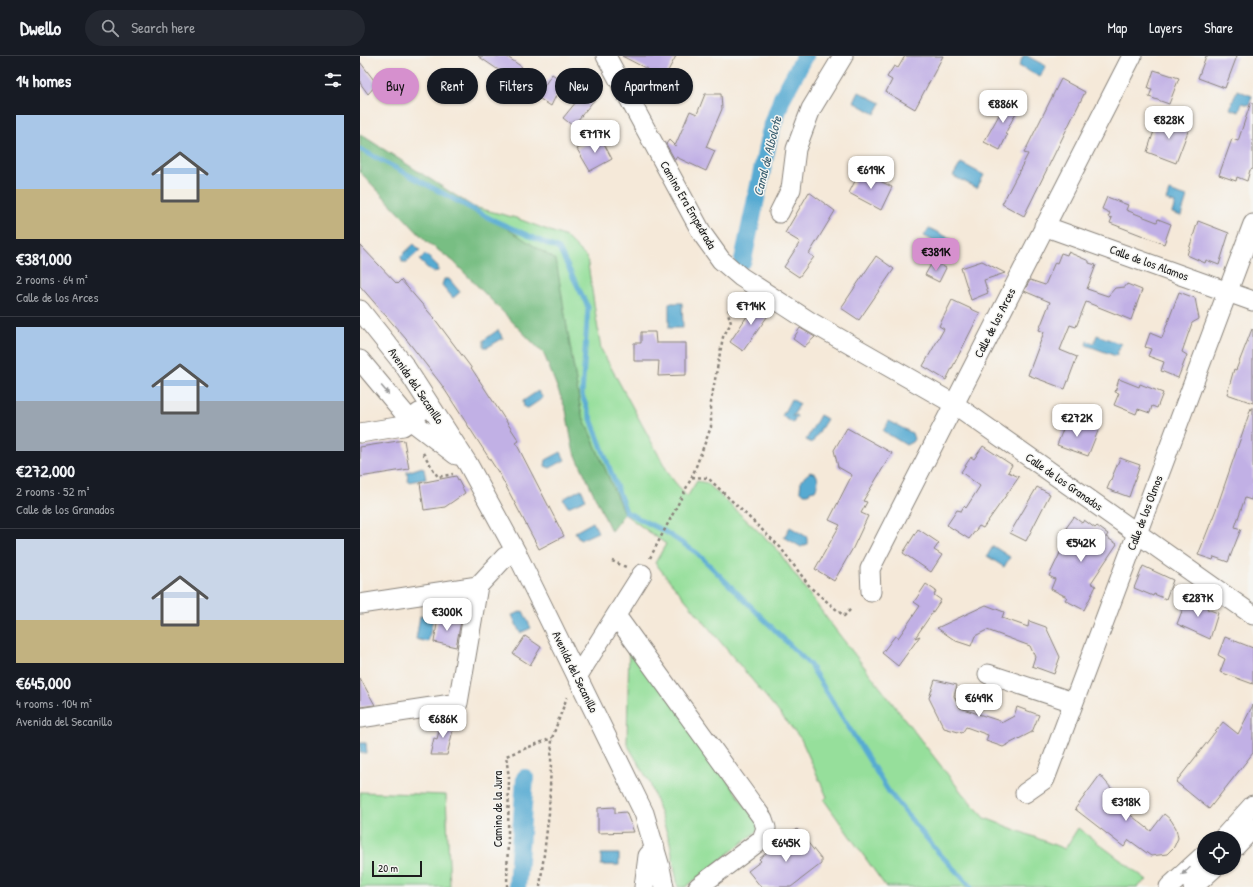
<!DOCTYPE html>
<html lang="en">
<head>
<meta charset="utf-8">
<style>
	:root { --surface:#171b24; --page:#242831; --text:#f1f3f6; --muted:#9ea1a6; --line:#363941; --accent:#d690ce }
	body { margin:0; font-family:"Patrick Hand",sans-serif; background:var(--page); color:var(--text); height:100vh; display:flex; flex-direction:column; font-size:15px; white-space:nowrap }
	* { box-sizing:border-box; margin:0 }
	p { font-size:13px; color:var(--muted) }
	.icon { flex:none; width:22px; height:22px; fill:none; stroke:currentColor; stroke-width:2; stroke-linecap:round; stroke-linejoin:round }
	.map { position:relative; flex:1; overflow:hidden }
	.details { display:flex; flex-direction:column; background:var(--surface); width:360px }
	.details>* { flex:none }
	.top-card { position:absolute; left:12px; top:12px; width:380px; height:36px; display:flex; gap:8px }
	.controls { position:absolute; left:837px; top:775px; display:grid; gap:8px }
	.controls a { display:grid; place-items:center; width:44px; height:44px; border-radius:50%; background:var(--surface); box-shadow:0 1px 3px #0004; font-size:20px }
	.scale { position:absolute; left:12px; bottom:10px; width:50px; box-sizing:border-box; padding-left:4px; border:2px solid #1c1c1c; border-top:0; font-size:11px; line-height:14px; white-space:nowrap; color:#1c1c1c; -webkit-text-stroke:3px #f6f6f2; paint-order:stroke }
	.price { position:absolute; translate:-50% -34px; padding:0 9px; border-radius:8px; background:#fff; color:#222; font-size:13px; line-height:26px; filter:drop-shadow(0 1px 2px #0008) }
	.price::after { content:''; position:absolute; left:50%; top:24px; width:12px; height:9px; margin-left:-6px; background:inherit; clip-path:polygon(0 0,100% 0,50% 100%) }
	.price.current { background:var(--accent); color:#111 }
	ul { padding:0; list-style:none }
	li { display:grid; align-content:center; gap:8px; height:212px; padding:0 16px }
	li+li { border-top:1px solid var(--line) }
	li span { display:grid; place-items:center; height:124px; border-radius:0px; color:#555 }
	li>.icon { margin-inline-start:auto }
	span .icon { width:72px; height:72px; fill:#fffc; stroke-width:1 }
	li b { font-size:17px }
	h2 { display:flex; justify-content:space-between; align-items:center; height:48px; padding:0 16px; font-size:17px }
	.pill { padding:0 14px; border-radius:18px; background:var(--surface); box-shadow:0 1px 3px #0004; font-size:14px; line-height:36px }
	.pill.current { background:var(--accent); color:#111 }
	header { display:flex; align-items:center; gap:24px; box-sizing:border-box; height:56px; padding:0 20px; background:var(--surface); border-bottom:1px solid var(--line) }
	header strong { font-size:19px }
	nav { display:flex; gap:22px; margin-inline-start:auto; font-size:14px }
	.search { width:280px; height:36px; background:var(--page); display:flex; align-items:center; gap:10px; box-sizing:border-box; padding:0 14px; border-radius:22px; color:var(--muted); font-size:15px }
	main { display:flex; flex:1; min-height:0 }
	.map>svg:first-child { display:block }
	.green { fill:#96df9b; stroke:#597e5c }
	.forest { fill:#78be83; stroke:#4a6d50 }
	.water { fill:#56aad2; stroke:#396377 }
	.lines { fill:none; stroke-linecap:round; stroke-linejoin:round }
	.stream { stroke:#56aad2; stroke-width:5 }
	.canal { stroke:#56aad2; stroke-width:18 }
	.building { fill:#c1b0e5 }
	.minor-casing { stroke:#88827a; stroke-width:21 }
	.path { stroke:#88827a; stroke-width:2.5; stroke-dasharray:3 3; stroke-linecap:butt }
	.minor { stroke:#fff; stroke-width:19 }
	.oneway { fill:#999 }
	.labels { text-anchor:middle; stroke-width:3; stroke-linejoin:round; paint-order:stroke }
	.street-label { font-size:12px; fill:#1c1c1c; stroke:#f6f6f2 }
	.water-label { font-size:13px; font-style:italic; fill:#365c6e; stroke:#f6f6f2 }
</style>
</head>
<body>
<header>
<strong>Dwello</strong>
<div class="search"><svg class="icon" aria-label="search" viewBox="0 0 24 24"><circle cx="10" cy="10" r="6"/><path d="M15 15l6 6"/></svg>Search here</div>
<nav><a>Map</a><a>Layers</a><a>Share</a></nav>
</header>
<main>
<section class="details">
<h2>14 homes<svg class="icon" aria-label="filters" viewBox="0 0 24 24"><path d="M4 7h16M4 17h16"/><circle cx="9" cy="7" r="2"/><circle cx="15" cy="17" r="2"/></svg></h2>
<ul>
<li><span style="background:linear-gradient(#a9c7e8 60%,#c2b280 0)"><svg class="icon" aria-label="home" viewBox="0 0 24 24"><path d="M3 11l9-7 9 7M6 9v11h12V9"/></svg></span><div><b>€381,000</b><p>2 rooms · 64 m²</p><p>Calle de los Arces</p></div></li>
<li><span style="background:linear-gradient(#a9c7e8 60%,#9aa5b1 0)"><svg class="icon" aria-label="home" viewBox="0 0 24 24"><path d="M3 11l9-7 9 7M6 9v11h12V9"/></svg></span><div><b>€272,000</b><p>2 rooms · 52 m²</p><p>Calle de los Granados</p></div></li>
<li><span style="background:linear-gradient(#c9d6e8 65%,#c2b280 0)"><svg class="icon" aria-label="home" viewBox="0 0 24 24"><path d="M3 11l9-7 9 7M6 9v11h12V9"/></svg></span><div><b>€645,000</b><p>4 rooms · 104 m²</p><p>Avenida del Secanillo</p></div></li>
</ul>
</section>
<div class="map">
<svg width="893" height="831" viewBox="0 0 893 831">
	<rect width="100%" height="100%" fill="#f6f6f2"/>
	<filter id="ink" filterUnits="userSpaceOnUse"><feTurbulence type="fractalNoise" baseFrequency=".025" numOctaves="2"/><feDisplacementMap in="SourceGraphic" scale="8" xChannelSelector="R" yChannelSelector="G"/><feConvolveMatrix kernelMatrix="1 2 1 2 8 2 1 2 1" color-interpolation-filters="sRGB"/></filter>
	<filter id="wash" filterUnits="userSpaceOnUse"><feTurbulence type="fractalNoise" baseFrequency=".012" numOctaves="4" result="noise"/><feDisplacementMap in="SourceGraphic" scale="16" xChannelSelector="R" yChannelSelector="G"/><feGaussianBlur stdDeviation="0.9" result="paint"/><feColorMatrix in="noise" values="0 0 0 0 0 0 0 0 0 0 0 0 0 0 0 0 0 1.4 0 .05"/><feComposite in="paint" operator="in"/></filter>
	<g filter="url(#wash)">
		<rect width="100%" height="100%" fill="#f5e9d9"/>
		<path class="green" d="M114,151l42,11 50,19 21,21 14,91 69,127 17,21 10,-16 10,2 69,65 52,72 134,173 23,25 80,31 13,-21 69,52 -10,7h-251l-62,-87 3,-3 -26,-58 -146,-176 11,-19 -42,-30 -43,-102 -8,-48z
			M269,586l132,186 -75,59h-8l-8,-45 -20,-59 -23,-39z
			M0,736l86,3 4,92h-90z"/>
		<path class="forest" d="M0,78l196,126 25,152 43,102 -13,17 -38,-82 -7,-39 -22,-56 -91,-93 -26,-19 -67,-70z"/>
		<path class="water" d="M663,0h4l19,10 -6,11 -21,-11z
			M877,34l15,6 -3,9 -7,-2 -3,9 -9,-3z
			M499,36l22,11 -6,11 -21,-12z
			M601,107l23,12 -7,13 -24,-12z
			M809,135l18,6 -6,19 -9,-3 3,-10 -9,-3z
			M569,172l22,11 -4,9 -23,-12z
			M54,188l6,6 -13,12h-5l-1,-6z
			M65,198l13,12v5l-6,1 -13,-12z
			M84,223h5l11,13 -7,6 -11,-13z
			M309,247h13l1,25h-14z
			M138,274l5,8 -15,9h-4v-7z
			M737,279l24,9 -5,12 -30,-11 1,-4 7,2z
			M178,335l5,7 -15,10 -4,-1 -1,-6z
			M431,343l9,5 -8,13 3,-2 2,1 -4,7 -11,-7z
			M460,359l7,4 -15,24 -6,-3z
			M529,365l23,12 2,6 -2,3 -6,3 -23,-14z
			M201,396l4,8 -15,8 -5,-2 1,-6z
			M62,411l2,2 2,10 -18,3 -1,-10z
			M450,416l6,2c3,6 2,11 -1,16l-5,1 -1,3h-5l-4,-4 1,-10z
			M221,433l5,10 -18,8 -5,-8z
			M233,466l5,10 -18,8 -5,-8z
			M430,471l17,10v7l-6,3 -17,-10z
			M633,490l17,11 -6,10 -17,-11z
			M163,555l8,17 -11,5 -8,-18z
			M60,560l13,3 -5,23 -12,-3z
			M0,687h6l1,10h-7z
			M241,798h18v11h-18z"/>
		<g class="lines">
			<path class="stream" d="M0,93l131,70 68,30 29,58 -6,88 44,117 38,19 33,22 113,112 79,127 48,59 34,36"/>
			<path class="canal" d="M383,204l27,-127 12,-35 23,-42
				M157,831l8,-109"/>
		</g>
		<g id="blocks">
			<path class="building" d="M118,0h28l16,11 -9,13z
				M262,0h54l-21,39 -17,-9 9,-17z
				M545,0h38l-28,53 -29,-17 6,-12 -5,-3 7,-11 4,2z
				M846,0h31l-12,32 -27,-10z
				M0,6l17,22 -9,10 -8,-11z
				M794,14l25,8 -10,26 -20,-7 3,-8 -4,-1z
				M192,18l11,7 -12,25 -14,-9z
				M701,23l24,13 -61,124 -22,-12 26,-50 -4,-1z
				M225,35l10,8 -22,27 -10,-8z
				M345,38h16l1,15 -16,38 9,4 -9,20 -30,-14 -1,3 -9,-16 3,-4 6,6 15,-35 7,3z
				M649,41l12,6 -16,31 2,1 -7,15 -16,-8z
				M891,46l2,1v66l-3,1 -3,11 -10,-4 -1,4 -17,-6 13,-36 6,2z
				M805,61l25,9 -14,37 -29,-11 8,-24 5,2z
				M240,80l12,23 -22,12 -13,-22z
				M500,115l32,16 -11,23 -32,-17z
				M449,136l26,19 -26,43 5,3 -15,20 -15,-10 16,-25 -15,-9z
				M747,141l21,8 -2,5 31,12 1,-3 13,5 -7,20 -54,-21 2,-5 -4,-1 2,-4 -8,-4z
				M838,165l31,12 -10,32 -13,-5 -1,3 -18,-8z
				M0,189l37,39 4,-4 33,38 36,48 49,75 -3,2 48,93 -25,13 -39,-74 -59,-91 -35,-45 -46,-53z
				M708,196l21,9v2l7,2 -9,24 21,7 7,-8 10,-1 2,-3 15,6 -11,30 -45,-18 -10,25 -6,-2 -10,25 17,7 -12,32 -37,-14 16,-43 -5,-2 11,-28 -26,-11 6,-11 15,5 10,-23 2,1 4,-10 6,2z
				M516,200l18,13 -35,51 -18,-12z
				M573,205l13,7 -7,14 -14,-7z
				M622,205l23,12 -21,7 4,13 -17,7 -10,-32z
				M819,236l16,6 4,21 -7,4 -10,29 5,3 -9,23 -17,-7 3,-9 -16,-6 3,-7 -6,-2 5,-14 12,5z
				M592,244l28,13 -34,67 -23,-14 21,-37 -5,-3z
				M397,245l15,9 -29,41 -13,-9z
				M440,272l15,9 -11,10 -11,-8z
				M892,273l1,1v73l-26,-9 7,-25 2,1z
				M281,276h14l1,11h30v32l-28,1 1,-15h-25v-18h7z
				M759,323l20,8 1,-3 23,9 -6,15 -5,-2 -2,7 -12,-4 -2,5 -22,-9 5,-12 -4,-1z
				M891,352h2v85l-2,7 -6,-2 -10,29 6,2 -13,33 -14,-5 -1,3 -15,-5 19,-48z
				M707,363l31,12 -10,25 -31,-11z
				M487,372l45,25 -29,48 4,1 -6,11 7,3 -15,32 -19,33 -19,-12 25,-44 -11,-5 23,-45 -14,-8 -4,-17z
				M44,384l5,29 -49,8v-30z
				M623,390l29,19 -4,7 11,5 -36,51 -4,-2 -10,13 -22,-14 10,-15 4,1 3,-5 2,2 14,-22 -19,-14 10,-15 3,2z
				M760,402l20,7 -11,32 -22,-8z
				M96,420l9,17 -20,14 -21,3 -4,-27z
				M677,431l13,7 -24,47 -16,-8z
				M714,461l8,6 2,-3 11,8 2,-2 11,8 -2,3 11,7 -26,39 5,3 -12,24 -19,-10 2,-3 -16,-8 4,-10 -6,-3 11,-23 15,-19 -9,-6z
				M558,473l21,14 -5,7 8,5 -11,17 -28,-19z
				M783,510l30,14 -7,19 -12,-5 -1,2 -19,-8z
				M566,528l10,7 -2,4 7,5 -26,38 5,-2 -22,30 -16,-13 13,-17 3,2 22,-32 -6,-4z
				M827,542l21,8 -1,3 11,4 -8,26 -33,-15z
				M626,549l18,7 -2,6 26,9 1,-6 17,6 14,30 -6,17 -22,-8 3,-9 -5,-11 -43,-16 -12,6 -4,10 -15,-5 -19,-13z
				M78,562l23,3 -5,26 -22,-5z
				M165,580l16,11 -11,18 -17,-11z
				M865,581l28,11v36l-33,-12 5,-13 -7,-4z
				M0,622l15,27 -15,2z
				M575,624l22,5 -3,11 6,12 43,14 11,-6 3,-9 22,8 -7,17 -29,15 -17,-6 2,-6 -22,-8 -4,6 -18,-5 -15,-30z
				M893,649v48l-44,56 -33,-27 47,-60 15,12z
				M82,663l13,3 -8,33h-17l4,-17 3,1z
				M740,719l12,14 7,17 32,25 13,-17 7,6 5,8 2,10 -4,9 -7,7 -16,2 -22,-16 -5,7 -49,-38z
				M255,751v6l11,-1 8,20 -36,1v-25z
				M437,773l24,30v5l-30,23h-30l-13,-16 13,-10 -2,-2z"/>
		</g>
	</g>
	<g filter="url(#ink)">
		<use href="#blocks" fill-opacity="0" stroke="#88827a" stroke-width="1"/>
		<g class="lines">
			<g class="minor-casing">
				<path id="minor" d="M246,0l97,179 18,25 20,17 68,44 145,83 299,211
					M419,157l12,-24 5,-40 15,-40 32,-53
					M684,170l209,75
					M0,254l44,55 64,99 48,88 128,261 16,54 4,20
					M0,304l50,60 46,35
					M0,377l43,-7 16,-13
					M511,536l-1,-23 262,-513
					M0,548l118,-18
					M257,561l146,202 3,9 -4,11 -64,48
					M628,618l85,28
					M217,621l65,-103
					M0,662l98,-15 20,-117 27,-29 11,-5
					M665,737l20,-14 208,-555
					M863,782l30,-33
					M874,792l19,-20
					M284,831l4,-31 7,-8
					M809,831l35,-32
					M833,831l21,-19"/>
			</g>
			<path class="path" d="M63,397l15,24 15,-3
				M332,421l16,1 72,69 31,41 33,28 8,-8
				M290,502l42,-81 19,-50v-26l12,-64 8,-14 -3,-10 7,-19
				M252,505l14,6
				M147,831l2,-109 -3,-22 46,-18
				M180,831l9,-74 3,-75 15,-41"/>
			<use href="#minor" class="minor"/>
		</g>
		<defs><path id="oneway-solid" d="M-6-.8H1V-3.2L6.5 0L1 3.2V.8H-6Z"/></defs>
		<g class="oneway">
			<use href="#oneway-solid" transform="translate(25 334) rotate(50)"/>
			<use href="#oneway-solid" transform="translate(826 815) rotate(138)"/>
		</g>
	</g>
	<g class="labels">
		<g class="street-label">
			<text transform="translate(328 149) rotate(60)" y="4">Camino Era Empedrada</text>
			<text transform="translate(789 207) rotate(20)" y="4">Calle de los Alamos</text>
			<text transform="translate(635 267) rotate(-63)" y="4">Calle de los Arces</text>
			<text transform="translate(56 330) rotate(56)" y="4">Avenida del Secanillo</text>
			<text transform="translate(704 426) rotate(35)" y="4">Calle de los Granados</text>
			<text transform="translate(785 457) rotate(-69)" y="4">Calle de los Olmos</text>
			<text transform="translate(215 616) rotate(64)" y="4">Avenida del Secanillo</text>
			<text transform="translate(138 753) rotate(-90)" y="4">Camino de la Jura</text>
		</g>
		<g class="water-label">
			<text transform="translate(407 100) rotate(-76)" y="5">Canal de Albolote</text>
		</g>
	</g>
</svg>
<div class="controls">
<a><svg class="icon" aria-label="locate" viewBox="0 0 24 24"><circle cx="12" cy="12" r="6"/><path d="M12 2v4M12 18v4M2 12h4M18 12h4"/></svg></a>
</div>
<div class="scale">20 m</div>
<b class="price" style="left:643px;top:68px">€886K</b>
<b class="price" style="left:809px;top:84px">€828K</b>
<b class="price" style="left:235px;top:98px">€717K</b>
<b class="price" style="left:511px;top:134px">€619K</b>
<b class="price current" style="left:576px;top:216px">€381K</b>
<b class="price" style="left:391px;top:270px">€714K</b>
<b class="price" style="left:717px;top:382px">€272K</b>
<b class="price" style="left:721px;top:507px">€542K</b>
<b class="price" style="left:838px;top:562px">€287K</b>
<b class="price" style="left:87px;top:576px">€300K</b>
<b class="price" style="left:619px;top:662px">€649K</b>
<b class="price" style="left:83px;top:683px">€686K</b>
<b class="price" style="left:766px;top:766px">€318K</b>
<b class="price" style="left:426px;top:807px">€645K</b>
<div class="top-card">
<a class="pill current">Buy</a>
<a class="pill">Rent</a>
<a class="pill">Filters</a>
<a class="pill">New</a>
<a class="pill">Apartment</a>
</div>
</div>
</main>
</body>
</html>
